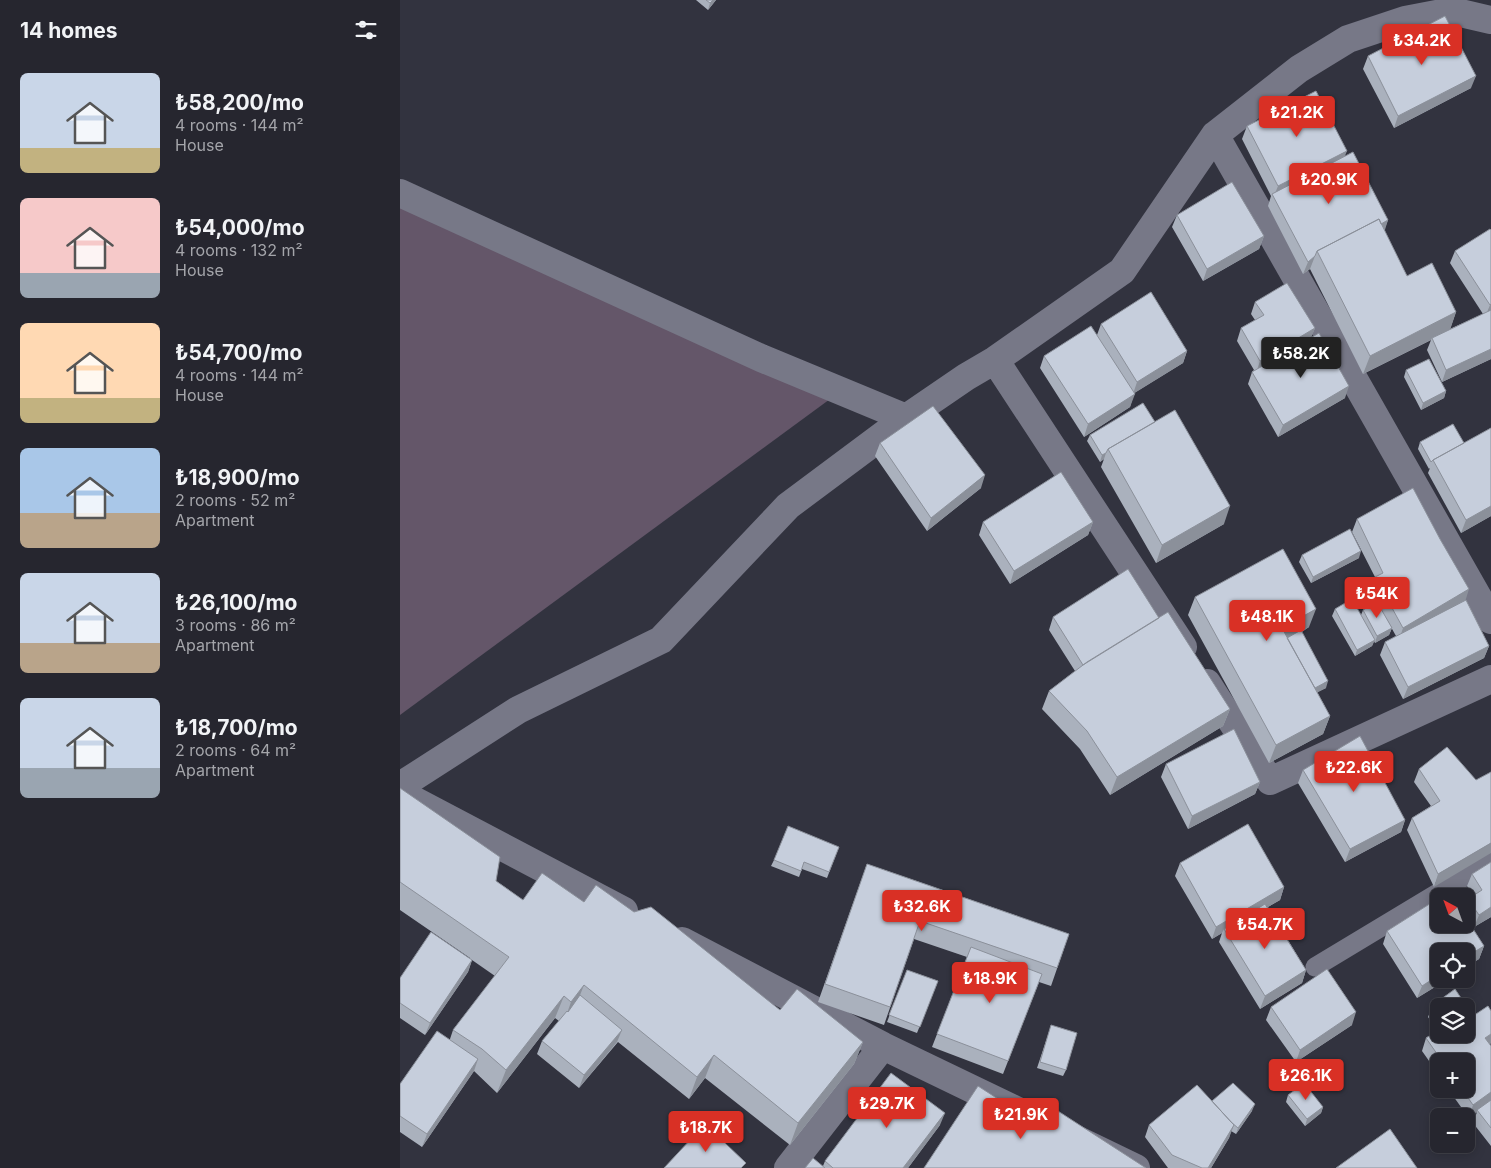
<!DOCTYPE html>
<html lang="en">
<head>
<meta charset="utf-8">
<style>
	:root { --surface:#26262f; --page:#32323b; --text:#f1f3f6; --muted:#a4a5aa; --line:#42434b; --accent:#d93025 }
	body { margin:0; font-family:Inter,sans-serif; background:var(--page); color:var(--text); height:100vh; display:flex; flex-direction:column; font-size:19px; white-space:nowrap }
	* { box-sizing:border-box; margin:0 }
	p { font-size:16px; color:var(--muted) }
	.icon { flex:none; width:28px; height:28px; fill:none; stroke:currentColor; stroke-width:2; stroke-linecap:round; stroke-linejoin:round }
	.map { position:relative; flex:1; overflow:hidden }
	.drawer { display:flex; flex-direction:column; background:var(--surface); width:400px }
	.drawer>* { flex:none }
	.needle { width:32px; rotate:319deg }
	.tools { position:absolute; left:1030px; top:888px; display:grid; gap:10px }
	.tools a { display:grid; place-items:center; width:45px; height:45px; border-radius:8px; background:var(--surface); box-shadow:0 2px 12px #0003,0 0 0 1px var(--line); font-size:25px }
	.price { position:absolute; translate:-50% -42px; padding:0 11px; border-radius:5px; background:var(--accent); color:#fff; font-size:16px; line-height:32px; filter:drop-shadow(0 1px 2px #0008) }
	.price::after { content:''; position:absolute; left:50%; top:30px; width:15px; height:11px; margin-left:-8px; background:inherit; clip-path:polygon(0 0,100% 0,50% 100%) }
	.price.active { background:#222; color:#fff }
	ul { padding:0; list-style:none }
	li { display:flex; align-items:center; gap:15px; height:125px; padding:0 20px }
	li span { display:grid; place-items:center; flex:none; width:140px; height:100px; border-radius:8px; color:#555 }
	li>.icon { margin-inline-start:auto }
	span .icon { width:60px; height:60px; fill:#fffc; stroke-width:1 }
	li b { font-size:21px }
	h2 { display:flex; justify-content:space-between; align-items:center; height:60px; padding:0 20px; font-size:21px }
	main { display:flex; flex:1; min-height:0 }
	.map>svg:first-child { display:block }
	.green { fill:#645669 }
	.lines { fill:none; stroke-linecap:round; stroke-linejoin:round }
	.lane { stroke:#777887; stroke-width:19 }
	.street { stroke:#777887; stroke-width:28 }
	.wall { fill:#aab1bd; fill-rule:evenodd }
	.shaded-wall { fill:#8b909a }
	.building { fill:#c6cedc; stroke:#8b909a }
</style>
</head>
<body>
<main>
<section class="drawer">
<h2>14 homes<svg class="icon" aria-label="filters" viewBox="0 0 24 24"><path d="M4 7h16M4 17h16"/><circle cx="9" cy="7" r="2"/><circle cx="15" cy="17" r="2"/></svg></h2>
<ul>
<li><span style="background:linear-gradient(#c9d6e8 75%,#c2b280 0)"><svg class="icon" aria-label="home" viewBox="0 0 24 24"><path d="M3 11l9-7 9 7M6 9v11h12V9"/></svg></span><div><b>₺58,200/mo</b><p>4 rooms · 144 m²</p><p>House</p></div></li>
<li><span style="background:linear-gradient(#f6c9c9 75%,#9aa5b1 0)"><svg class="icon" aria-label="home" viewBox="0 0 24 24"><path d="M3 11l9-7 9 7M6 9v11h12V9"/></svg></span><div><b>₺54,000/mo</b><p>4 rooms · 132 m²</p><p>House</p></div></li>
<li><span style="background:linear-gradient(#ffd9b3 75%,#c2b280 0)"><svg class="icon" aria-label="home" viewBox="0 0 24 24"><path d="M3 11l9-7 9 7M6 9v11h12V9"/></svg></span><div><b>₺54,700/mo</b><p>4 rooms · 144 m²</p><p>House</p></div></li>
<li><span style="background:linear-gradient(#a9c7e8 65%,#b9a48a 0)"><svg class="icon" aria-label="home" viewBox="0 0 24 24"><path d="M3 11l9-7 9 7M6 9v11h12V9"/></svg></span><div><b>₺18,900/mo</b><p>2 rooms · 52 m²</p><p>Apartment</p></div></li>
<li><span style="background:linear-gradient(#c9d6e8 70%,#b9a48a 0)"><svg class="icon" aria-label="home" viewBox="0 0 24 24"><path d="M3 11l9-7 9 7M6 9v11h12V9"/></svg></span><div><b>₺26,100/mo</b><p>3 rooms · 86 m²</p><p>Apartment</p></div></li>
<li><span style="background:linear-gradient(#c9d6e8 70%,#9aa5b1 0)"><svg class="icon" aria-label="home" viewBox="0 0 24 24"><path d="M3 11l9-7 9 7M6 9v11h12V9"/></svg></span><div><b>₺18,700/mo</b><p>2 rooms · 64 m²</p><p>Apartment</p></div></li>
</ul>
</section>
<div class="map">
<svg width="1091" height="1168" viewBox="0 0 1091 1168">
	<rect width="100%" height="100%" fill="#32333f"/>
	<path class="green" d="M0,202l441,189 -441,324z"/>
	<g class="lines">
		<path class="lane" d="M915,967l176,-106"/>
		<path class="street" d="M815,135l276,485
			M0,193l361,165 145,60
			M595,360l188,287
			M807,683l63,98 221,-102
			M0,786l118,-76 143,-70 127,-134 118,-88 60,-41 29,-17 127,-89 93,-136 84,-66 49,-30 57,-19 47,-9 39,9
			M0,793l224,118
			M282,941l201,105 253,122
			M388,1168l95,-122"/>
	</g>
	<path class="wall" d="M296,0h20l-8,10z
		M968,56l103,32 -77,40 -31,-59z
		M847,126l98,30 43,64 -4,10 23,46 49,36 -6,17 33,-15 -33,-51 5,-12 36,-21v129l-49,23 -15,-32 4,-10 -68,34 -53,-105 -7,5 -35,-68 3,-10 -29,-57z
		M777,215l87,21 -5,13 -56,32 -31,-54z
		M855,302l60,26 -4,9 34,61 -67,39 -30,-53 4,-12 2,-2 -17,-29 4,-13 14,-8 -4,-6z
		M701,324l86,27 -4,12 -49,30 -4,14 -46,30 -44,-69 4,-12 53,-21z
		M1006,370l40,21 -2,7 -23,12 -17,-33z
		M755,422l69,102 -68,39 -55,-96 3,-8 -4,3 -13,-21 3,-6z
		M1091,428v88l-30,17 -33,-60 2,-5 -1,1 -11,-20 2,-7 44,1z
		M480,443l101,45 -54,43 -52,-75z
		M957,519l108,82 24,45 -5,12 -81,41 -23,-44 5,-13 11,-6 -14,-25 10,17 -3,7 -14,8 -1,-2 -2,5 -17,10 -23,-40 3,-7 26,6 2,-5 14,-8 -7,-12 5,-13 -23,-45z
		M583,522h110l-5,13 -78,49 -31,-49z
		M902,555l57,3 -48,25 -12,-21z
		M795,597l114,30 -7,5 24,56 -9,4 13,24 -7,18 -54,29 -81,-148z
		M653,617l106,1 71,91 -7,17 -113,69 -30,-46 -38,-40 7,-18 26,-20 -26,-41z
		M766,764l94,18 -5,12 -67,35 -27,-52z
		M1019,769l57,11 -42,107 -27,-57 5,-12 19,-12 -17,-24z
		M903,770l102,50 -4,12 -56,30 -47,-79z
		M0,788l96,93 27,19 61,2 50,10 146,98 83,32 -9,22 -64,81 -85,-67 -16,21 -71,-57 -39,46 -42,-34 5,-13 17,-20 -4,-3 -58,75 -23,-22 -52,76 -22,-15v-48l50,-45 3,-9 42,-54 -23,-16 -4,12 -43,63 -25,-17v-40l70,-20 -70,-48z
		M439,847l-12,31 -25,-9 -3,8 -28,-11 3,-6z
		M1091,862v55l-17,10 -8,-12v-11l2,-5 5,-4 -6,-9 5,-12z
		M780,863l104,24 -4,13 -12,7 38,63 -4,13 -42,26 -41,-67 3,-9 -10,6 -37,-63z
		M467,864l202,70 -18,52 -12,-4 -36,92 -71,-27 35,-90 -53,-18 -30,86 -66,-23z
		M1039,898v26h27v-6l18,28 -5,13 -13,8v-16h-27v28h9l-31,19 -34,-54 4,-13z
		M507,970l31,11 -21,52 -30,-11z
		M1055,989l18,27 15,-10 3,5v32l-1,1 1,2v100l-18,-23 4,-11 -8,6 -21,-29h18v-28h-27v14l-17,-24 4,-13 11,-8 -9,-13 5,-12zM1039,1006h27v28h-27z
		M871,1007l81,18 -56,37 -30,-42z
		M649,1032l17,38 -3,6 -26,-8z
		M888,1095l35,12 -2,6 -16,13 -19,-24z
		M852,1111l-16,23 -5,-3 -2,7 -18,30h-43l-23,-31 4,-12z
		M540,1125l-32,43h-103l18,-2 2,-5z"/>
	<path class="shaded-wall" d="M313,0h3l-8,10 2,-7z
		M1076,76l-5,12 -77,40 4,-12z
		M947,151l-5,12 -68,33 4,-10z
		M988,220l-4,13 -65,21z
		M864,236l-5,13 -56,32 4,-12z
		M915,256l-5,13 -7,5 5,-12z
		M1091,304v10l-6,3 5,-12z
		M1056,312l-6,18 -18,8 -1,2 -68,34 7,-18z
		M915,328l-5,13 -54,32 4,-12z
		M1091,349v10l-49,23 4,-12z
		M787,351l-4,12 -50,31 4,-12z
		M949,386l-4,12 -67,39 5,-12z
		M1046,391l-2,7 -23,12 2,-7z
		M735,394l-5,13 -46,30 4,-13z
		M706,453l-2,6 -4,3 2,-7z
		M585,475l-4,13 -54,43 4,-13z
		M830,506l-6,18 -68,39 6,-18z
		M1091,506v10l-30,17 5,-13z
		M693,522l-5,13 -78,49 4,-13z
		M961,551l-2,7 -48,25 2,-6z
		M1069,589l-4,13 -66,38 4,-12z
		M916,609l-7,18 -26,15 -1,-14z
		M992,628l-3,7 -14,8 2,-7z
		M975,640l-3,6 -17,10 2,-6z
		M1089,646l-5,12 -81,41 5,-12z
		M928,681l-2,7 -19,10 2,-7z
		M830,709l-7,17 -113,69 7,-18z
		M930,716l-7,18 -54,29 7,-18z
		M860,782l-5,12 -67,35 4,-13z
		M1005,820l-4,12 -56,30 5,-13z
		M1091,843v10l-57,34 4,-13z
		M884,887l-4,13 -55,31 -1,-2 -2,4 -10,6 4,-12z
		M1091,907v10l-17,10 5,-12z
		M1084,946l-5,13 -13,8v-10z
		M72,960l-4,12 -43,63 5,-12z
		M906,970l-4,13 -42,26 5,-13z
		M1039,975v4h9l-31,19 5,-12z
		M184,985l-9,23 -12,17 8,-23z
		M164,996l-9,22 -58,75 9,-23z
		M956,1012l-4,13 -56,37 4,-12z
		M222,1030l-5,12 -38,46 5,-13z
		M1091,1034v9l-10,7 4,-12z
		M463,1042l-9,22 -64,81 8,-22z
		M314,1055l-9,23 -16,21 8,-22z
		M78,1059l-4,12 -52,76 5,-13z
		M1091,1092v10l-14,8v2l-8,6 4,-13z
		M855,1104l-3,7 -16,23 2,-6z
		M923,1107l-2,6 -16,13 2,-7z
		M545,1113l-5,12 -32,43h-5z
		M834,1125l-5,13 -18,30h-3z"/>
	<path class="building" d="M306,0h7l-3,3z
		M1045,16l31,60 -78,40 -30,-60z
		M916,91l31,60 -69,35 -31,-60z
		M953,152l35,68 -7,4 -2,-5 -62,32 -2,5 -7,6 -36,-68z
		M832,182l32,54 -57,33 -30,-54z
		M979,219l28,57 25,-13 24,49 -86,44 -53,-105z
		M1090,229l1,1v74l-1,1 -35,-54z
		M887,283l28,45 -55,33 -19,-33 23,-13 -9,-13z
		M751,292l36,59 -50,31 -36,-58z
		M1091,310v39l-45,21 -14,-32z
		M691,326l44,68 -47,30 -44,-68z
		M919,333l30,53 -66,39 -31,-53z
		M1029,359l17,32 -23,12 -17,-33z
		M743,403l12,19 -47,27 -2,4 -4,2 -12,-20z
		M533,406l52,69 -54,43 -51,-75z
		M775,410l55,96 -68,39 -54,-96z
		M1053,424l11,19 -31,17 -2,2 -11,-20z
		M1091,428v78l-25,14 -33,-60z
		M661,472l32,50 -79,49 -31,-49z
		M1013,488l27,51 29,50 -66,39 -28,-51 8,-4 -26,-54z
		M950,529l11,22 -48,26 -11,-22z
		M883,549l33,60 -34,19 48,88 -54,29 -81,-148z
		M728,569l31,49 -76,47 -30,-48z
		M952,599l23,41 -18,10 -22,-41z
		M1066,600l23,46 -81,41 -23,-45z
		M977,602l15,26 -15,8 -14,-26z
		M768,612l62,97 -113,68 -30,-46 -38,-40 38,-29z
		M901,630l27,51 -13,7 -28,-50z
		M834,729l26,53 -68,34 -26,-52z
		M960,736l45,84 -55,29 -47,-79z
		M1047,747l29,33 15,-8v71l-53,31 -26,-56 28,-17 -21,-32z
		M0,788l100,69 -4,24 27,19 19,-27 42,29 12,-17 38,27 17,-5 129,103 17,-21 66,53 -65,81 -84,-68 -17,22 -113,-92 -13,17 -7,-6 -58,74 -24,-21 -29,-19 56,-73 -109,-75z
		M848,824l36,63 -68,40 -36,-64z
		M388,826l51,21 -10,25 -25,-10 -3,9 -27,-11z
		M1091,862v45l-12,8 -11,-16 14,-9 -10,-16z
		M467,864l202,70 -12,34 -137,-47 -30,86 -65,-23z
		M1049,892l3,4h-10z
		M1039,898v26h27v-6l18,28 -18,11v-6h-27v24l-17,11 -35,-55z
		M865,904l41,66 -41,26 -41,-67z
		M31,932l41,28 -42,63 -30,-20v-25z
		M571,947l71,27 -34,87 -71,-27z
		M927,969l29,43 -56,38 -29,-43z
		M507,970l31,11 -18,46 -31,-12z
		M1055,989l18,27 15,-10 3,5v23l-6,4 6,8v46l-18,13 -11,-16h4v-28h-24l-16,-23 13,-8v4h27v-28h-27v7l-6,-8z
		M180,995l42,35 -38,45 -42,-34 25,-30 1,1z
		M651,1025l26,8 -11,37 -26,-8z
		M37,1031l41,28 -51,75 -27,-18v-32z
		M491,1073l54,40 -42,55h-70l-8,-7z
		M833,1083l22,21 -17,24 -7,-6 -19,-21z
		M904,1083l19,24 -16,12 -19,-24z
		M797,1085l37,40 -26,43h-6l-30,-13 -23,-30z
		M578,1086l54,35 12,-19 102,66h-222z
		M1091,1100v28l-14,-18z
		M305,1124l41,39 -5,5h-77z
		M990,1129l27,39h-81z
		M413,1158l12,10h-20z"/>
</svg>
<div class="tools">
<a><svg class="needle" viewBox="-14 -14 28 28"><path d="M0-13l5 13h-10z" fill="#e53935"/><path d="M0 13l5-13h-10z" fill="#a4a5aa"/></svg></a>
<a><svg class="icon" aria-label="locate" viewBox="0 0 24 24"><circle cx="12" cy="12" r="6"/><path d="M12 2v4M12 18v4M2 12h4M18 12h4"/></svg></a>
<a><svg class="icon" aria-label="layers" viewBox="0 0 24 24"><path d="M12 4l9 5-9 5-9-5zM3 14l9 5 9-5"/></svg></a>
<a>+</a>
<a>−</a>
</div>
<b class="price" style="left:1022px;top:66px">₺34.2K</b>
<b class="price" style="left:897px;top:138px">₺21.2K</b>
<b class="price" style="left:929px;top:205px">₺20.9K</b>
<b class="price active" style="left:901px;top:379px">₺58.2K</b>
<b class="price" style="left:977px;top:619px">₺54K</b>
<b class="price" style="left:867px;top:642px">₺48.1K</b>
<b class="price" style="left:954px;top:793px">₺22.6K</b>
<b class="price" style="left:522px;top:932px">₺32.6K</b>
<b class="price" style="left:865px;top:950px">₺54.7K</b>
<b class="price" style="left:590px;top:1004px">₺18.9K</b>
<b class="price" style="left:906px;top:1101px">₺26.1K</b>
<b class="price" style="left:487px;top:1129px">₺29.7K</b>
<b class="price" style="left:621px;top:1140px">₺21.9K</b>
<b class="price" style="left:306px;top:1153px">₺18.7K</b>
</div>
</main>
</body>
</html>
